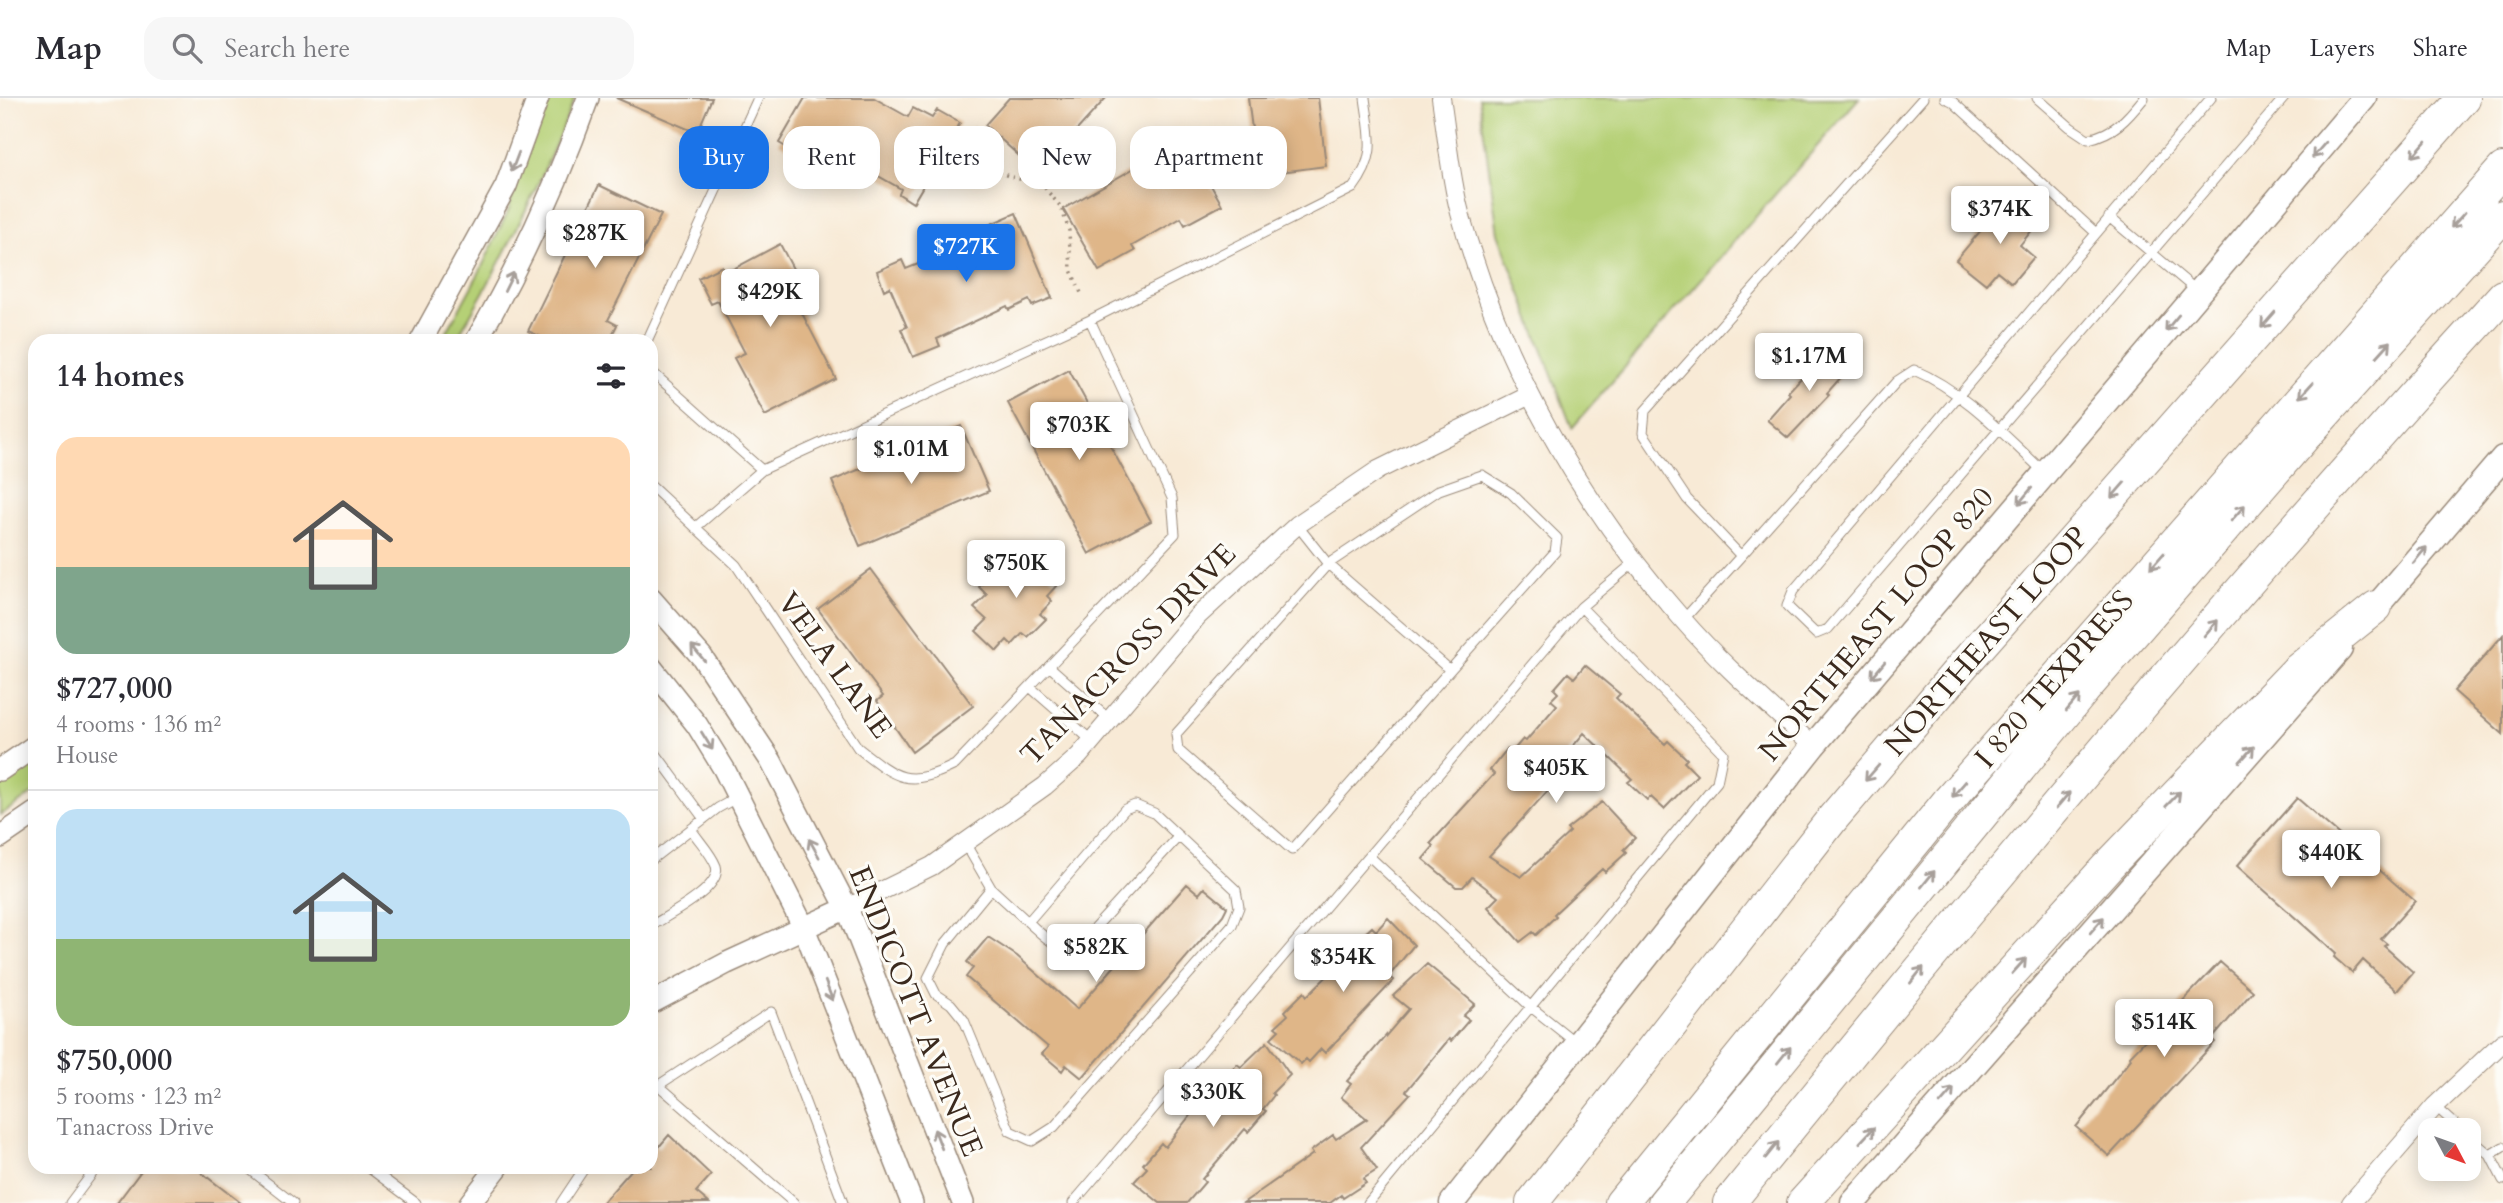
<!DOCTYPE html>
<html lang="en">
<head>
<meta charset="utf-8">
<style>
	:root { --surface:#fff; --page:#f7f7f7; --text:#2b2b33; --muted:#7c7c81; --line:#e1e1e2; --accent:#1a73e8 }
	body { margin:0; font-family:Cardo,serif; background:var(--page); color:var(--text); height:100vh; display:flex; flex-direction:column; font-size:26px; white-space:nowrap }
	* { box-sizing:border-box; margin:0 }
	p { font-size:23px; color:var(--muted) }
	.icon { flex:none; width:38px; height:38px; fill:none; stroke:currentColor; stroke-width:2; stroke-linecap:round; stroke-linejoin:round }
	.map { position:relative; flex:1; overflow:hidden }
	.side { position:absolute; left:28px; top:236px; width:630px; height:840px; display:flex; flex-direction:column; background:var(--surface); border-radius:21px; box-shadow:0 4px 18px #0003 }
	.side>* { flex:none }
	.banner { position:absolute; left:679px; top:28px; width:665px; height:63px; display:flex; gap:14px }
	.needle { width:46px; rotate:131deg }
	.tools { position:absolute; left:2418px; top:1020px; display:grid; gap:14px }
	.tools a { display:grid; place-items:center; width:63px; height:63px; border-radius:14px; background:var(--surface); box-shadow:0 4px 18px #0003; font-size:35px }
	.price { position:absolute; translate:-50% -60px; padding:0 16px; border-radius:7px; background:#fff; color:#222; font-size:23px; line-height:46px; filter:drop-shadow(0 2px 4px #0008) }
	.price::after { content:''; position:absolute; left:50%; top:42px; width:21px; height:16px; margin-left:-10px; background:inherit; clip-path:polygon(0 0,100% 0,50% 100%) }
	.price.active { background:var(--accent); color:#fff }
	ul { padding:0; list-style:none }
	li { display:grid; align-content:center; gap:14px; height:371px; padding:0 28px }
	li+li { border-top:2px solid var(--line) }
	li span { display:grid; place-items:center; height:217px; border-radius:21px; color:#555 }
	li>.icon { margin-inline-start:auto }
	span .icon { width:126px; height:126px; fill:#fffc; stroke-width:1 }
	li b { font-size:30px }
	h2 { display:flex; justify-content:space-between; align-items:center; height:84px; padding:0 28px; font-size:30px }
	.tag { padding:0 24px; border-radius:21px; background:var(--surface); box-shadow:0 4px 18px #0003; font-size:24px; line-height:63px }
	.tag.active { background:var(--accent); color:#fff }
	header { display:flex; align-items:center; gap:42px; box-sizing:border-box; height:98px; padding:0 35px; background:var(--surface); border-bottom:2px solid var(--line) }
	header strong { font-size:33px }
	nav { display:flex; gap:38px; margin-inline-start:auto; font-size:24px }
	.search { width:490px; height:63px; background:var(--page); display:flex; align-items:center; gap:18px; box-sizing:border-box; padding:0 24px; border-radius:21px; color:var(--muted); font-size:26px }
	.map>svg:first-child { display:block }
	.green { fill:#b5d076; stroke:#787d4a; stroke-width:2 }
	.building { fill:#dfb688 }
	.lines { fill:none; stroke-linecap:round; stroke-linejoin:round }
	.service-casing { stroke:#9a8a7a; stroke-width:11 }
	.minor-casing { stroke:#9a8a7a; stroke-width:20 }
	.tertiary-casing { stroke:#9a8a7a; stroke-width:24 }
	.secondary-casing { stroke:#9a8a7a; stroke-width:27 }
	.motorway-casing { stroke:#9a8a7a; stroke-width:34 }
	.path { stroke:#9a8a7a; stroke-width:3.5; stroke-dasharray:2 5; stroke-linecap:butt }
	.service { stroke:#fff; stroke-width:9 }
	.minor { stroke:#fff; stroke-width:18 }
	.tertiary { stroke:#fff; stroke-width:21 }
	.secondary { stroke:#fff; stroke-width:24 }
	.motorway { stroke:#fff; stroke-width:32 }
	.oneway { stroke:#a79f9a }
	.labels { text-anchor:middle; stroke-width:6; stroke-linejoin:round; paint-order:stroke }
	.street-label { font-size:30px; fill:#3b2a1e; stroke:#fdfcf7 }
</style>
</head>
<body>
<header>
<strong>Map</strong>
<div class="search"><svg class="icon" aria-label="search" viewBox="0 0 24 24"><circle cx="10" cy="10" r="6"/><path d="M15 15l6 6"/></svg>Search here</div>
<nav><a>Map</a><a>Layers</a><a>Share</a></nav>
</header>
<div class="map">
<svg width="2503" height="1105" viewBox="0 0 2503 1105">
	<rect width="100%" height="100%" fill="#fdfcf7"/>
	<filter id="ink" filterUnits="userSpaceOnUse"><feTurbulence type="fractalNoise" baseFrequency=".0143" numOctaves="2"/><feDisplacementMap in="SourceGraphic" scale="14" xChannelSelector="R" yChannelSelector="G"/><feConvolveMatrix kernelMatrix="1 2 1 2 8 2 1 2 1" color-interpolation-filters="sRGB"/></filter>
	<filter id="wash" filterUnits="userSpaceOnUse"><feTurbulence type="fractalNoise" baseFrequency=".00686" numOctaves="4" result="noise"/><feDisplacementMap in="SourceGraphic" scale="28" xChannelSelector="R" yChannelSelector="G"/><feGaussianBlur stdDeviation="1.57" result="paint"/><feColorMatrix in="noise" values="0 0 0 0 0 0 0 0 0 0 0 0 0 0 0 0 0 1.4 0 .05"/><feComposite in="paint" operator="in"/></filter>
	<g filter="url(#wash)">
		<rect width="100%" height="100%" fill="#f8ead6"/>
		<path class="green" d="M546,0h29c-34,84 -73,166 -120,243h-13l38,-70 29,-62 8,-37z
			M1479,0h380l-287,330 -74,-195z
			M35,661v33l-35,23v-31z"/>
		<g id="blocks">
			<path class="building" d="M616,0h96l-15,35z
				M805,0h69l34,19 5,-9 19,10 5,-8 23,13 -47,80 -14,-9 2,-5 -51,-29 -2,4 -17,-10 -4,7 -17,-9 -4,7 -27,-16z
				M1009,0h97l-68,75 -53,-48z
				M1248,0h70l8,68 -68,9z
				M1185,41l37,66 -37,20 -4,-7 -49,28 3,5 -36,20 -36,-62z
				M599,87l62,30 -53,105 9,5 -8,16h-59l-22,-10z
				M2007,101l30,25 -17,21 14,12 -22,26 -15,-12 -11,13 -30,-24z
				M1016,115l36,85 -20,8 -3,-6 -20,10 -2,-4 -70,33 3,7 -27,11 -12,-28 6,-2 -17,-40 -6,3 -7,-19 25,-11 4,9 75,-30 -4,-9z
				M780,146l22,42 -11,6 45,87 -71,37 -31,-58 11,-5 -27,-52 -7,3 -13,-26 24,-12 4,7z
				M1829,250l21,19 -23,26 2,2 -41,43 -21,-18 23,-26 -2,-2z
				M1069,272l82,151 -62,33 -81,-151z
				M961,328l28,65 -129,55 -28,-65z
				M1039,450l18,18 -8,9 9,9 -11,12 5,5 -12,13 6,5 -18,18 -5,-4 -11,12 -5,-5 -10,11 -21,-20 11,-11 -13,-12 13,-13 -8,-8 16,-17 4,3 12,-13 9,8z
				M871,471l102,137 -61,46 -35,-51 6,-5 -65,-87z
				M2503,537v99l-49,-43z
				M1585,567l35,29 -4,4 49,46 3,-3 19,18 -3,3 13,13 -33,34 -13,-12 -4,3 -19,-18 4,-3 -48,-46 -28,33 5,4 -11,13 2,3 -63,70 32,21 49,-45 -3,-3 35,-27 33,36 -12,12 3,3 -21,19 -3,-3 -48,45 2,2 -20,19 -3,-3 -13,10 -32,-35 10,-10 -26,-20 -9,10h-7l-33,-28 11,-13 -3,-3 63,-69 -4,-4 17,-21 4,4 12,-14 3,2 31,-36 -6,-5 7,-7 -4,-4 14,-16 6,5z
				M2297,700l118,103 -34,38 6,5 -3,2 29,26 -16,19 -34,-31 -11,13 -18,-16 2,-3 -99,-88z
				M1187,786l12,10 5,-6 23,19 -4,8 -141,163 -16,-13 -4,6 -20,-17 6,-7 -82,-70 7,-9 -6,-6 21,-25 29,19 60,53z
				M1388,820l26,27 -25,31 5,4 -69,73 -4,-4 -12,13 -3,-3 -5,5 -30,-26 8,-8 -4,-3 13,-12 -3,-4 19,-19 3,4 49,-48 -4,-3 20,-18 4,4z
				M2220,864l33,29 -41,48 3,3 -106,114 -33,-29 55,-68 -1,-3z
				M1427,866l48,40 -12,12 6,4 -18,21 -2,-2 -43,52 4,3 -49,53 16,23 -14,9 3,4 -23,15 -2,-3 -11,8h-87l70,-49 -2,-3 22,-16 3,4 31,-20 -26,-22 10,-13 -4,-3 62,-72 -16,-13z
				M1267,944l23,33 -18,18 2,2 -11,14 3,2 -18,21 -3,-3 -43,50 3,3 -18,21h-27l-26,-21 13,-14 -4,-4 18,-21 4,4 58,-73 3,2 11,-12 4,3z
				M669,1037l42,40 -15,17 13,11h-107l32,-36h17v-26l7,7z
				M144,1069h50l47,36h-124z"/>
		</g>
	</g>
	<g filter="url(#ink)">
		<use href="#blocks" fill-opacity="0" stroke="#9a8a7a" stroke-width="2"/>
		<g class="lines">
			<g class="service-casing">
				<path id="service" d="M1945,0l7,3 144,132
					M2037,0l33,29 18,12c27,-6 39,-20 56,-41
					M2211,0l-418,493 -6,15 29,28 12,-5 456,-531
					M2109,119l88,74
					M647,243l111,-243
					M651,273l111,99
					M651,388l85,79 122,183c39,31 50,40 97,17l220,-231 -3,-36 -82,-178
					M1297,427l31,39 122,106 -158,180 -114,-100 -2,-16 152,-170 111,-74 43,-15 29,18 46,45 -2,14 -105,118
					M696,429l66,-57 328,-150 263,-132c25,-33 17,-52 12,-90
					M1741,458l156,-175 17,-11c50,21 91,66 130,102
					M1683,522l58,-64 -54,-57 -44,-66 2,-22 278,-313
					M1049,568l61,54
					M1030,589l62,54
					M651,649l53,72
					M965,745l26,45 37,34 97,-113 10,-4 19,8 82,77 3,17 -7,18 -178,202 -22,14 -22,-10 -46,-111 -13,-16 -15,-10 -8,-16 17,-34 46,-56
					M1369,758l162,151 44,35
					M651,762l67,-52 20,-11
					M1028,824c16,14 29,31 52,22l99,-108
					M651,828c17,-11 72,-38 65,-60 -5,-13 -18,-26 -25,-37
					M657,986l137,119
					M651,992l120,-78 72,191
					M2435,1008l27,24
					M2469,1039l21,18 13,25
					M2490,1057l13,-8
					M247,1069l46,36
					M368,1069l48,36
					M70,1105l27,-36
					M561,1105l24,-36
					M1073,1105l508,-596
					M1368,1105l349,-421 6,-29 -142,-146 55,-46"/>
			</g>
			<g class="minor-casing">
				<path id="minor" d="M1441,0c6,38 9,78 19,115 41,151 120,290 223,407 40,46 86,85 130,126
					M847,810l85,-42 113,-80 34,-30 118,-139 100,-92 81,-55 152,-75
					M2351,1105l84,-97 68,-64"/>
			</g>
			<g class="tertiary-casing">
				<path id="tertiary" d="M421,243l85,-155 32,-88
					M476,243c45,-77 82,-159 112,-243
					M651,501l51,58 69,104 76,147 116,295
					M651,569l46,58 27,44 80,159 108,275
					M0,672l35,-24
					M0,739l35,-24
					M651,905l76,-40 120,-55
					M470,1105l28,-36"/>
			</g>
			<g class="secondary-casing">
				<path id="secondary" d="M2364,523l139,-163
					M1452,1105l361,-457 551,-648
					M1853,1105l487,-554"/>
			</g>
			<g class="motorway-casing">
				<path id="motorway" d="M1532,1105l301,-385 132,-155 499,-565
					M1621,1105l328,-403 554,-631
					M1664,1105l420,-513 221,-254 198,-220
					M1729,1105c250,-309 506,-614 774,-907
					M1803,1105l304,-336 189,-196 80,-64"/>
			</g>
			<path class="path" d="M974,29l5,31 17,14 47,14 18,21 8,24 2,39 10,23"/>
			<use href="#service" class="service"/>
			<use href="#minor" class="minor"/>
			<use href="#tertiary" class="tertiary"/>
			<use href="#secondary" class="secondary"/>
			<use href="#motorway" class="motorway"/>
		</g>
		<defs><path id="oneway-shaft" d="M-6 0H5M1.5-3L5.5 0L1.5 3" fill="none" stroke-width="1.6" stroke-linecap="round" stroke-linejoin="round" transform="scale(1.75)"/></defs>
		<g class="oneway">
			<use href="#oneway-shaft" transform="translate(2419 51) rotate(131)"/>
			<use href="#oneway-shaft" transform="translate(2319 52) rotate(131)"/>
			<use href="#oneway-shaft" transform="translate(515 64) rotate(111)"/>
			<use href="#oneway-shaft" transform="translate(2458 122) rotate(132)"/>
			<use href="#oneway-shaft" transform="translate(509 184) rotate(-64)"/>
			<use href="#oneway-shaft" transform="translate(2268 222) rotate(131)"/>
			<use href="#oneway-shaft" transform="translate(2172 225) rotate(130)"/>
			<use href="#oneway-shaft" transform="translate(2384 251) rotate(-48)"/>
			<use href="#oneway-shaft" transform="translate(2306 292) rotate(132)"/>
			<use href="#oneway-shaft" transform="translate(2118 392) rotate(131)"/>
			<use href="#oneway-shaft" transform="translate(2025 398) rotate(130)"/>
			<use href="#oneway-shaft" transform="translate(2238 415) rotate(-49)"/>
			<use href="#oneway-shaft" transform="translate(2420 457) rotate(-50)"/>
			<use href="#oneway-shaft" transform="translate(2157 463) rotate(131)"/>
			<use href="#oneway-shaft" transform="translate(2211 530) rotate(-49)"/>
			<use href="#oneway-shaft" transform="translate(698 555) rotate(-130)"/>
			<use href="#oneway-shaft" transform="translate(1878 572) rotate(130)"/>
			<use href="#oneway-shaft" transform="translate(2073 605) rotate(-50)"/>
			<use href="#oneway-shaft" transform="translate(707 643) rotate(58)"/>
			<use href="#oneway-shaft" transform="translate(2247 656) rotate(-48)"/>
			<use href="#oneway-shaft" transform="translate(1872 675) rotate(131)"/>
			<use href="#oneway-shaft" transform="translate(1959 691) rotate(131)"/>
			<use href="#oneway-shaft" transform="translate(2173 701) rotate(-46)"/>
			<use href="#oneway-shaft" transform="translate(2063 702) rotate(-50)"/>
			<use href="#oneway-shaft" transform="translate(814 750) rotate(-119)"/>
			<use href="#oneway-shaft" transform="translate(1928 781) rotate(-51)"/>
			<use href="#oneway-shaft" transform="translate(2097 827) rotate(-49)"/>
			<use href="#oneway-shaft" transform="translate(2019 868) rotate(-48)"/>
			<use href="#oneway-shaft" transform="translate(1917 877) rotate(-51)"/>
			<use href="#oneway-shaft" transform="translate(829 893) rotate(69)"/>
			<use href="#oneway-shaft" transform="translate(1784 957) rotate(-51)"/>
			<use href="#oneway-shaft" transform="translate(1947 998) rotate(-49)"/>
			<use href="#oneway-shaft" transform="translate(1867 1037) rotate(-47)"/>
			<use href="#oneway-shaft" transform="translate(938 1041) rotate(-111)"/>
			<use href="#oneway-shaft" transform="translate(1772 1052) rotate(-51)"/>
		</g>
	</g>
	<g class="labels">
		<g class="street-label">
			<text transform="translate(1876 526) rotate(-50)" y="10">NORTHEAST LOOP 820</text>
			<text transform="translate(1986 543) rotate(-49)" y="10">NORTHEAST LOOP</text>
			<text transform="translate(1128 556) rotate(-46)" y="10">TANACROSS DRIVE</text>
			<text transform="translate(835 567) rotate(54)" y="10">VELA LANE</text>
			<text transform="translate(2054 581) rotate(-49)" y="10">I 820 TEXPRESS</text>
			<text transform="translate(916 913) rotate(68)" y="10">ENDICOTT AVENUE</text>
		</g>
	</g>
</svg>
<div class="tools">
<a><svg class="needle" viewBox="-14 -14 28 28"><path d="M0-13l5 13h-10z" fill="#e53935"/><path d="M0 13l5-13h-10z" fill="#7c7c81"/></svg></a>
</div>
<b class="price" style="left:2000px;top:148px">$374K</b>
<b class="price" style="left:595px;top:172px">$287K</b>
<b class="price active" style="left:966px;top:186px">$727K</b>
<b class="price" style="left:770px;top:231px">$429K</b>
<b class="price" style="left:1809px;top:295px">$1.17M</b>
<b class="price" style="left:1079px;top:364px">$703K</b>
<b class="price" style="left:911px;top:388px">$1.01M</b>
<b class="price" style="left:1016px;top:502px">$750K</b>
<b class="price" style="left:1556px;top:707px">$405K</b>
<b class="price" style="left:2331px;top:792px">$440K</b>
<b class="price" style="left:1096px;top:886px">$582K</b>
<b class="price" style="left:1343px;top:896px">$354K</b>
<b class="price" style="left:2164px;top:961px">$514K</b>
<b class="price" style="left:1213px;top:1031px">$330K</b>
<div class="banner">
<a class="tag active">Buy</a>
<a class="tag">Rent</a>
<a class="tag">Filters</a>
<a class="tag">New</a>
<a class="tag">Apartment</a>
</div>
<section class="side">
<h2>14 homes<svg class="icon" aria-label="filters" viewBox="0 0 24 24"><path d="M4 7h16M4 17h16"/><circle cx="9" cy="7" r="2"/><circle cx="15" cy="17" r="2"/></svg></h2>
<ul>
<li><span style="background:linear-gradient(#ffd9b3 60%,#7fa58c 0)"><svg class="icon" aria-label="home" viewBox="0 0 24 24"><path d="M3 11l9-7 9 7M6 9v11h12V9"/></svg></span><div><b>$727,000</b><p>4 rooms · 136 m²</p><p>House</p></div></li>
<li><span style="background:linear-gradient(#bfe0f5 60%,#8fb573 0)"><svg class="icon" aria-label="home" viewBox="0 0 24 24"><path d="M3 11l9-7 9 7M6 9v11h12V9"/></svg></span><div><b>$750,000</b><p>5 rooms · 123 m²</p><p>Tanacross Drive</p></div></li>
</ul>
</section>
</div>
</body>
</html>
